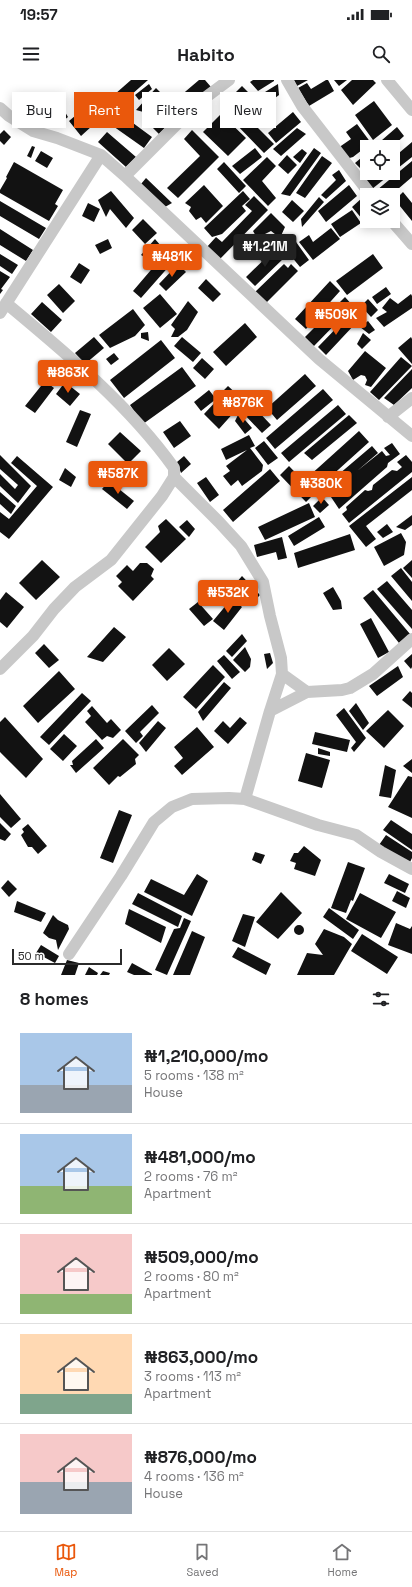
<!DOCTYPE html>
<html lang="en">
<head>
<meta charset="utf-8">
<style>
	:root { --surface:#fff; --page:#f2f2f2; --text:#202124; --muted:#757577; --line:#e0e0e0; --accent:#ea580c }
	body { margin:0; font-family:"Space Grotesk",sans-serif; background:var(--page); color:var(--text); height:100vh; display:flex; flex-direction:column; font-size:15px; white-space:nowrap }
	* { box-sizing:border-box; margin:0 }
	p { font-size:13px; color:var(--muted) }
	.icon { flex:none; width:22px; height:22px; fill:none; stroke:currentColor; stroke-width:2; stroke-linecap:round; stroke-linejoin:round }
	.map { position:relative; height:895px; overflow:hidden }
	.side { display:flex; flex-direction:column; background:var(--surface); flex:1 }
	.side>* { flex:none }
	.guide { position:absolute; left:12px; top:12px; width:388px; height:36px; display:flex; gap:8px }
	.controls { position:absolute; left:360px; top:60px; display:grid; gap:8px }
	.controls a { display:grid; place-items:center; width:40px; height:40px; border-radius:0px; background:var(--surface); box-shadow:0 2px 10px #0003; font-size:20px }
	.scale { position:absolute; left:12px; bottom:10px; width:110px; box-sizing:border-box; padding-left:4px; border:2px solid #2b2b2b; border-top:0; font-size:11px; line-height:14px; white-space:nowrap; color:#2b2b2b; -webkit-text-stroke:3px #fff; paint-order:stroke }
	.price { position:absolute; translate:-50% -34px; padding:0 9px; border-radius:4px; background:var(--accent); color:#fff; font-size:13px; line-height:26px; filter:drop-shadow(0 1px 2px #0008) }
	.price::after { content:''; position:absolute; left:50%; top:24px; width:12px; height:9px; margin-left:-6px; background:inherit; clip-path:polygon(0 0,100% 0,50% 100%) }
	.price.current { background:#222; color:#fff }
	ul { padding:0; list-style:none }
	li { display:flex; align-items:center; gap:12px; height:100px; padding:0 20px }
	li+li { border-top:1px solid var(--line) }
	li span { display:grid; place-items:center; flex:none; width:112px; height:80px; border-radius:0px; color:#555 }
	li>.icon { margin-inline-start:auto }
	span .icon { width:48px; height:48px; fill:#fffc; stroke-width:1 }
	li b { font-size:17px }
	h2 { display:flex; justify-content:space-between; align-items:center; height:48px; padding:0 20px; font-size:17px }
	.tag { padding:0 14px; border-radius:0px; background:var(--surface); box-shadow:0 2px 10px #0003; font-size:14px; line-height:36px }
	.tag.current { background:var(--accent); color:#fff }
	.status { display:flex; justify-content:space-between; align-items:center; height:28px; padding:0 20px; background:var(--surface); direction:ltr }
	.status svg { height:11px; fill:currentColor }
	header { display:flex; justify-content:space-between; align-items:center; height:52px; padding:0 20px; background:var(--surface); font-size:18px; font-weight:700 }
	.dock { display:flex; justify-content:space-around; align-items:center; height:56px; border-top:1px solid var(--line); background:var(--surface); font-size:11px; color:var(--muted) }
	.dock a { display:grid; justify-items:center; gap:2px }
	.dock .current { color:var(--accent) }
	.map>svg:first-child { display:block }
	.building { fill:#121212 }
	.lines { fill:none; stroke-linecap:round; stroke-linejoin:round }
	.minor { stroke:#c8c8c8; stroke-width:12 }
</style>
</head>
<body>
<div class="status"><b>19:57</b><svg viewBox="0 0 49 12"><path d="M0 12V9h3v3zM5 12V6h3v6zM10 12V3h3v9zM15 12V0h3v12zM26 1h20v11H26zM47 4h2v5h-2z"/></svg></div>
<header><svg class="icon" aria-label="menu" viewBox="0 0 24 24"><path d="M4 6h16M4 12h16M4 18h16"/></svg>Habito<svg class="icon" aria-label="search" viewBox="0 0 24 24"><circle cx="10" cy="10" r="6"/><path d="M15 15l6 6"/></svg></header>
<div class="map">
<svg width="412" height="895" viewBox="0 0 412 895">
	<rect width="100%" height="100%" fill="#fff"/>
	<path class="building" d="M131,0h17l-26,23 -7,-9z
		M199,0h6l6,7 -24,19 -8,-9z
		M253,0h21v1l-16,10 -8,-9z
		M294,0h14l-11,6z
		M326,0h2l6,11 -25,15 -11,-18 9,-5 4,6z
		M334,0h13l-8,6z
		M352,0h21l3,3 -23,22 -12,-15z
		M149,4l3,5 -13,11 -4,-5z
		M278,4l1,11 -8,6 -6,-9z
		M242,6l11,11 -23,21 -9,-11z
		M156,8l7,7 -16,18 -11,-3z
		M95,19l5,5 -6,6 2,2 12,-11 5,6 -32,29 -12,-15z
		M166,20l13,14 -20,20 -14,-14z
		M374,21l18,24 -19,15 -18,-25z
		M32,22l3,5 -10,8 -4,-5z
		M54,32l4,6 7,-6 3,5 -14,11 -7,-10z
		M118,32l34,25 -8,11 -34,-24z
		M242,32l32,32 -10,9 -31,-32z
		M293,32l8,10 -25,21 -8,-10z
		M221,34l25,24 -18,18 -25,-24z
		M357,44l14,19 -18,14 -7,2 -8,-11 13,-9 -5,-7z
		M397,47l7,9 -12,11h-18z
		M297,48l9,6 -25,22 -8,-7z
		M4,50l7,7 -7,8 -4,-4v-7z
		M192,50l27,27 -41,41 -11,-10 33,-32 -16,-17z
		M107,52l29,25 -10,10 -28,-25z
		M412,62v15l-19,15v-14z
		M32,66l3,1 -4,11 -4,-2z
		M255,68l7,9 -22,17 -8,-8z
		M314,68l7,5 -31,43 -9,-2z
		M302,69l5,4 -7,10 -7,-6z
		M41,71l12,7 -6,10 -12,-7z
		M367,73v16l-3,3 -9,-9z
		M287,75l10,10 -9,9 -10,-9z
		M322,76l10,7 -27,35 -9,-5z
		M267,77l9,9 -14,15 14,17 -8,8 -25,-26z
		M412,81v16l-21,18h-9l-5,-5z
		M14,82l49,28 -8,14 3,2 -9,15 -49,-28v-3l7,-12 -1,-1z
		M224,82l22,24 -7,7 -22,-24z
		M339,90l7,11 -20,18 -5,-4 15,-15 -4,-5z
		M374,93h18l-20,16 -7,-8z
		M146,98l26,25 -7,4 -24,-23z
		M204,105l19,21 -17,17 -5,-6 -5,3 -7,-9 2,-4 -6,-4z
		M349,105l8,11 -31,26 -8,-11z
		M111,111l23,27 -8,10 -16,-19 -4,8 -8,-17z
		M243,111l7,8 -8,7 4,5 -24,23 -10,3 -8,-9z
		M403,112l9,11v18l-17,-21z
		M254,116l14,14 -49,50 -13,-12 10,-11 6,5 30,-31 -7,-6z
		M319,117l5,5 -22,25 -1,-8z
		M362,118l5,6v14l-4,2 -11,-13z
		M292,120l12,11 -11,11 -11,-10z
		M0,121l46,27 -7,11 -39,-23z
		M88,123l12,6 -6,13 -12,-6z
		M352,130l9,13 -21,14 -9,-13z
		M271,133l14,14 -5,11 -9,-7 -14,7 -4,-7z
		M143,139l14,14 -12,11 -13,-14z
		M331,148l9,11 -27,21 -14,-18 10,-7 4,7z
		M0,149l33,21 -7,11 -26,-16z
		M291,155l18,25 -9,7 -18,-22z
		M108,159l4,9 -12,6 -5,-9z
		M155,159l6,7 -11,14 -9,-5z
		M275,169l9,9 -29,28 -9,-9z
		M0,174l18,11 -6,9 -12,-8z
		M373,174l10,14 -36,27 -11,-14z
		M162,177l9,7 -30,34 -8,-7z
		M79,183l11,7 -9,14 -11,-7z
		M178,184l8,8 -20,19 -7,-7z
		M284,184l4,4 3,-4 7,7 -32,32 -11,-11z
		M0,191l10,6 -9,12 2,1 -3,4z
		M206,199l15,15 -8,8 -15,-14z
		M330,201l10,10 -34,38 -11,-10z
		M59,204l16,17 -12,12 -16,-18z
		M386,207l5,7 -14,10 -5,-7z
		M160,214l17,20 -17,14 -17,-20z
		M411,214l1,2v12l-28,19 -8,-9 11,-6 -5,-4 8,-10 8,6z
		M345,217l8,9 -39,40 -9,-9z
		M368,219l10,11 -7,7 -10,-11z
		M188,221l10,11 -11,18 -9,7h-7l4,-8 -4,-4z
		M42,222l20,18 -11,12 -20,-18z
		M133,229l12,16 -10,11 -25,12 -11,-13z
		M347,237l8,7 -29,31 -8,-8z
		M368,241l7,9 -6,4 -9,-7z
		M245,243l12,14 -31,29 -13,-14z
		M148,252l1,9 -8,-3v-5z
		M363,253l8,7 -9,9 -5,-5z
		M94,257l10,11 -19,16 -10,-11z
		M182,257l19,16 -8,9 -19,-16z
		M411,257l1,2v25l-14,-16z
		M161,260l14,18 -51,40 -14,-18z
		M365,271l21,17 -15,19 -6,-2 2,-5 -2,-4 -4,-1 -8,5 -5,-9z
		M114,273l5,6 -8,6 -5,-6z
		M401,277l11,9 -33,34 -9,-8z
		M202,278l12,11 -9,10 -12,-11z
		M182,287l14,19 -53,38 -13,-19z
		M412,289v19l-18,17 -10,-7z
		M305,294l11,12 -39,34 -10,-12z
		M45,301l9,7 -19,25 -10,-7z
		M65,302l15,12 -10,12 -14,-12z
		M228,306l13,12 -2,10 -17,-16z
		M323,309l10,11 -58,49 -9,-11z
		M209,310l7,9 -15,12 -7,-9z
		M221,316l15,14 -17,19 -15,-15z
		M252,325l19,20 -9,8 -19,-20z
		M338,325l8,9 -57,48 -8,-9z
		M80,330l11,4 -14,33 -11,-5z
		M239,333l13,15 -7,6 -10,-13z
		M349,335l8,8 -45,37 -8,-7z
		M180,341l11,15 -17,12 -11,-16z
		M359,351l10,11 -51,46 -10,-11z
		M120,352l21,19 -13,13 -20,-20z
		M249,355l6,11 -5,2 13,17 -1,6 -20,15 -4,-6 -7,6 -8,-10 7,-5 -4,-5 21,-16 -21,10 -5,-11z
		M264,361l14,17 -10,7 -13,-17z
		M392,363l8,11 -12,9 -1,4 -48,42 -10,-15 8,-7 -5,-7 40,-34 6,7 -21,18 25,-20 4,5 4,-1 -6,-7z
		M0,375l31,31 -13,17 -18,-17v-12l15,15 3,-4 -18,-16z
		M406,375l6,7v10l-63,51 -7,-9 5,-4 -1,-3 19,-17 3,1 4,-1 1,-5 19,-15 5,1 5,-4 -5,-5z
		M17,376l36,31 -44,52 -9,-7v-20l9,7 28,-33 -26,-23z
		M184,376l7,8 -10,9 -4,-11z
		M289,386l26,27 -9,9 -26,-27z
		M65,388l11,9 -5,10 -12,-7z
		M270,389l10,12 -47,41 -10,-12z
		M206,397l13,18 -9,7 -13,-19z
		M412,397v13l-46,36 10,13 -10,8 -17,-21z
		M109,401l25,20 -7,8 -25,-20z
		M0,412l16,14 -5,8 -11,-10z
		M322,417l7,8 -9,8 -7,-7z
		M309,423l6,14 -50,23 -7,-13z
		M412,435v10l-7,5 -9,-3z
		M319,437l6,10 -31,19 -6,-10z
		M166,439l20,20 -25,24 -16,-16 15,-15 -2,-6z
		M187,440l8,9 -6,8 -10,-10z
		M387,444l6,8 -10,6 -6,-6z
		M401,453l5,9 -2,13 -20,11 -10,-19z
		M350,454l5,16 -57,18 -4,-15z
		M282,457l5,21 -9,2 -2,-8 -19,5 -3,-12z
		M42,480l18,17 -24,23 -17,-17z
		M412,480v18l-9,-10z
		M140,483h7l7,6 -3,7 3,3 -21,22 -15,-15 4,-4 -6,-6 11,-11 6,6z
		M401,488l11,14v19l-21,-25z
		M242,496l18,19 -6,6 -18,-18z
		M387,501l25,29v19l-35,-40z
		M333,507l8,14 1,8 -9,1 -10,-17z
		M373,510l37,44 -11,9 -36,-45z
		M6,512l18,15 -17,21 -7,-6v-22z
		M232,518l10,9 -18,23 -11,-9z
		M198,522l15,17 -9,7 -15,-17z
		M371,538l18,34 -11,6 -18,-34z
		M114,547l12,10 -23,25 -16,-5z
		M242,554l5,7 -15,16 -6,-6z
		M44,564l15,16 -10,8 -14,-15z
		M245,567l6,12 -1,8 -5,5 -12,-12z
		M169,568l16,16 -18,17 -15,-16z
		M270,573l3,10 -6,6 -3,-15z
		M412,574v13l-1,2 -7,-8z
		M224,575l16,17 -8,7 -15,-18z
		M213,585l12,12 -29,32 -13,-12z
		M398,586l5,11 -26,19 -8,-10z
		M59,591l16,18 -37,34 -15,-17z
		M224,602l7,6 -28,33 -5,-9z
		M410,611l2,2v15l-10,-8z
		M82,613l9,8 -42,44 -9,-8z
		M356,623l13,20 -6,7 -14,-19z
		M152,625l7,8 -19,19 3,4 -7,7 -11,-12z
		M92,626l15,17 4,-4 10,11 -8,8 -6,-2 -5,4 -17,-18 6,-6 -4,-5z
		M344,628l22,30 -12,14 -3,-4 5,-6 -20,-27z
		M388,630l16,16 -20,22 -18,-17z
		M5,637l38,42 -17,19 -26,-26v-30z
		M240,637l7,6 -19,21 -14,-13 9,-10 7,7z
		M158,641l8,7 -20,24 -7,-9z
		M197,647l17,20 -32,28 -8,-9 9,-8 -9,-11z
		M315,652l35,8 -3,12 -35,-8z
		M64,654l13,12 -14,15 -13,-12z
		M96,659l8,9 -28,25 -6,-8h3l-1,-4z
		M123,659l16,16 -4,4 1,5 -16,13 -2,-1 -9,9 -16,-17z
		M318,668l12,4v4l-12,-2z
		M306,673l24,7 -8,28 -24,-7z
		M412,679v14l-9,-7z
		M385,685l11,5 -5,28 -12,-2z
		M408,696l4,1v41l-24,-11z
		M0,714l21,25 -10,9 -11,-11z
		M119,730l13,5 -19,48 -13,-5z
		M391,740l21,14v16l-29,-20z
		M0,743l11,11 -6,7 -5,-2z
		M28,744l19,22 -9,8 -6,-7h-4l-7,-12 3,-3 -2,-3z
		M386,755l26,17v6l-3,6 -30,-19z
		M304,766l17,14 -6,16 -21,-7 2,-6 -6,-2 4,-8h4z
		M255,772l10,3 -4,9 -9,-4z
		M348,782l17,6 -12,33 -2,-1 -5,13 -15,-5z
		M197,794l11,7 -16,35 -48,-24 7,-13 33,16z
		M389,794l20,10 -4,9 -21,-10z
		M8,800l9,9 -8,8 -8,-9z
		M397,811l13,7 -4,10 -14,-7z
		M281,812l21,21 -24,26 -22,-17z
		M138,813l44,23 -4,11 -46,-23z
		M360,813l36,19 -15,26 -35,-19z
		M17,821l29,12 -5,9 -27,-10z
		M329,828l30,22 -6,9 -30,-22z
		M129,829l37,18 -5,16 -36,-19z
		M243,834l12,3 -10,30 -13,-6z
		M53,835l5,5 10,5 1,4 -11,21 -2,-10 -7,-2 -6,-5z
		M184,838l7,3 -24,54 -12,-5 19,-41 6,-1z
		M396,843l14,6 2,-3v28l-24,-9z
		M294 850a5 5 0 1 1 10 0a5 5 0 1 1-10 0Z
		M324,849l20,8 8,7 -18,31h-37l10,-22 16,2 -8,-11z
		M192,851l13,6 -15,38h-17z
		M362,854l36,23 -11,17 -36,-23z
		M41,865l18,11 -4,7 -19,-10z
		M238,867l33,17 -5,11 -34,-18z
		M67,880l12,3 -4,12h-14z
		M132,883l20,11v1h-18l-7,-3z
		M89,887l9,6 -1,2h-12z
		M103,891l7,2 -1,2h-9z"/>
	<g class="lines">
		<path class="minor" d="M287,0l15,26 69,89
			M387,0l25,30
			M0,28l9,8 24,15 24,7 44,17 24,21 194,183 93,77
			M125,96l73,-73 31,-23
			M392,141l20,23
			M0,233l101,-158
			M388,337l24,-19
			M174,397l45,45 22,24 22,36 7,34 11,42 1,16 -12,37 -25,88
			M0,589l33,-33 21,-27 21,-22 36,-27 51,-64 12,-19v-9c-45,-63 -108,-115 -168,-165
			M282,594l25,18
			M270,631l37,-19 35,-2 8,-2 23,-14 39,-35
			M69,874l52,-78 33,-54 18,-15 20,-8 37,-1 16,1 73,26 38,10 25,17 31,17"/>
	</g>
</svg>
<div class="controls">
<a><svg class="icon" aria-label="locate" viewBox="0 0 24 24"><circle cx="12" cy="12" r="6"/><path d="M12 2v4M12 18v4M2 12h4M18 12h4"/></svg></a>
<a><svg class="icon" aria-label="layers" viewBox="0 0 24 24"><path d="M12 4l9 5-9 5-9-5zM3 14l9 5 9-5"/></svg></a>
</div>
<div class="scale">50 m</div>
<b class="price current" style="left:265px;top:188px">₦1.21M</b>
<b class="price" style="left:172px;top:198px">₦481K</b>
<b class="price" style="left:336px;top:256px">₦509K</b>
<b class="price" style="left:68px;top:314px">₦863K</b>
<b class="price" style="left:243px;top:344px">₦876K</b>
<b class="price" style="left:118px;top:415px">₦587K</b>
<b class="price" style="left:321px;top:425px">₦380K</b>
<b class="price" style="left:228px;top:534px">₦532K</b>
<div class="guide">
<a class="tag">Buy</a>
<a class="tag current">Rent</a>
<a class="tag">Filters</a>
<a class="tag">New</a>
</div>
</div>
<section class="side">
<h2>8 homes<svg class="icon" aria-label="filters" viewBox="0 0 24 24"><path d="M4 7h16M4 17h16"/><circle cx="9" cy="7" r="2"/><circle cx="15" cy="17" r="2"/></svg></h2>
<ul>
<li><span style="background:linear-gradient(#a9c7e8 65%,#9aa5b1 0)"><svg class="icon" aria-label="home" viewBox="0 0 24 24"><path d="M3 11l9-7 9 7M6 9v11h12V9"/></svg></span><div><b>₦1,210,000/mo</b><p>5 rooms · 138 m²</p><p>House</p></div></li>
<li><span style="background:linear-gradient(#a9c7e8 65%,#8fb573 0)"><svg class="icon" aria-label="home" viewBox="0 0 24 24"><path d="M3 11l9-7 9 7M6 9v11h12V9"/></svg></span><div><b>₦481,000/mo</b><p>2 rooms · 76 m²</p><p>Apartment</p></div></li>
<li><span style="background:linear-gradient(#f6c9c9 75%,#8fb573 0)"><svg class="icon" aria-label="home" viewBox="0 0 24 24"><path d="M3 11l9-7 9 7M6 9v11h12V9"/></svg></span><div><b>₦509,000/mo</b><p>2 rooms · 80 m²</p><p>Apartment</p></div></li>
<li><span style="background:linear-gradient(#ffd9b3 75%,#7fa58c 0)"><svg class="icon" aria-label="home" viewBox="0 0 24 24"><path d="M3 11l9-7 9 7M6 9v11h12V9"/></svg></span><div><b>₦863,000/mo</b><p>3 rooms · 113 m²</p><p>Apartment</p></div></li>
<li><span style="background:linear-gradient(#f6c9c9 60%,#9aa5b1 0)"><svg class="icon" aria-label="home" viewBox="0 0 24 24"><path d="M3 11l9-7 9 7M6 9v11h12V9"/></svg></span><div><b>₦876,000/mo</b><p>4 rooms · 136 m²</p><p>House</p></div></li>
</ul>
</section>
<nav class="dock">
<a class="current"><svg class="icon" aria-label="map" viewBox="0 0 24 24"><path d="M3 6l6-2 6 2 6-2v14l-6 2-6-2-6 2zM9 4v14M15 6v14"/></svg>Map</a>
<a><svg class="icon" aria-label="saved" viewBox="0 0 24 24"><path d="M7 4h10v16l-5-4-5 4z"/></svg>Saved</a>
<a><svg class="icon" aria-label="home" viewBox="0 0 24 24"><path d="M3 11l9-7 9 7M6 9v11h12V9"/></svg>Home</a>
</nav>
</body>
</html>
